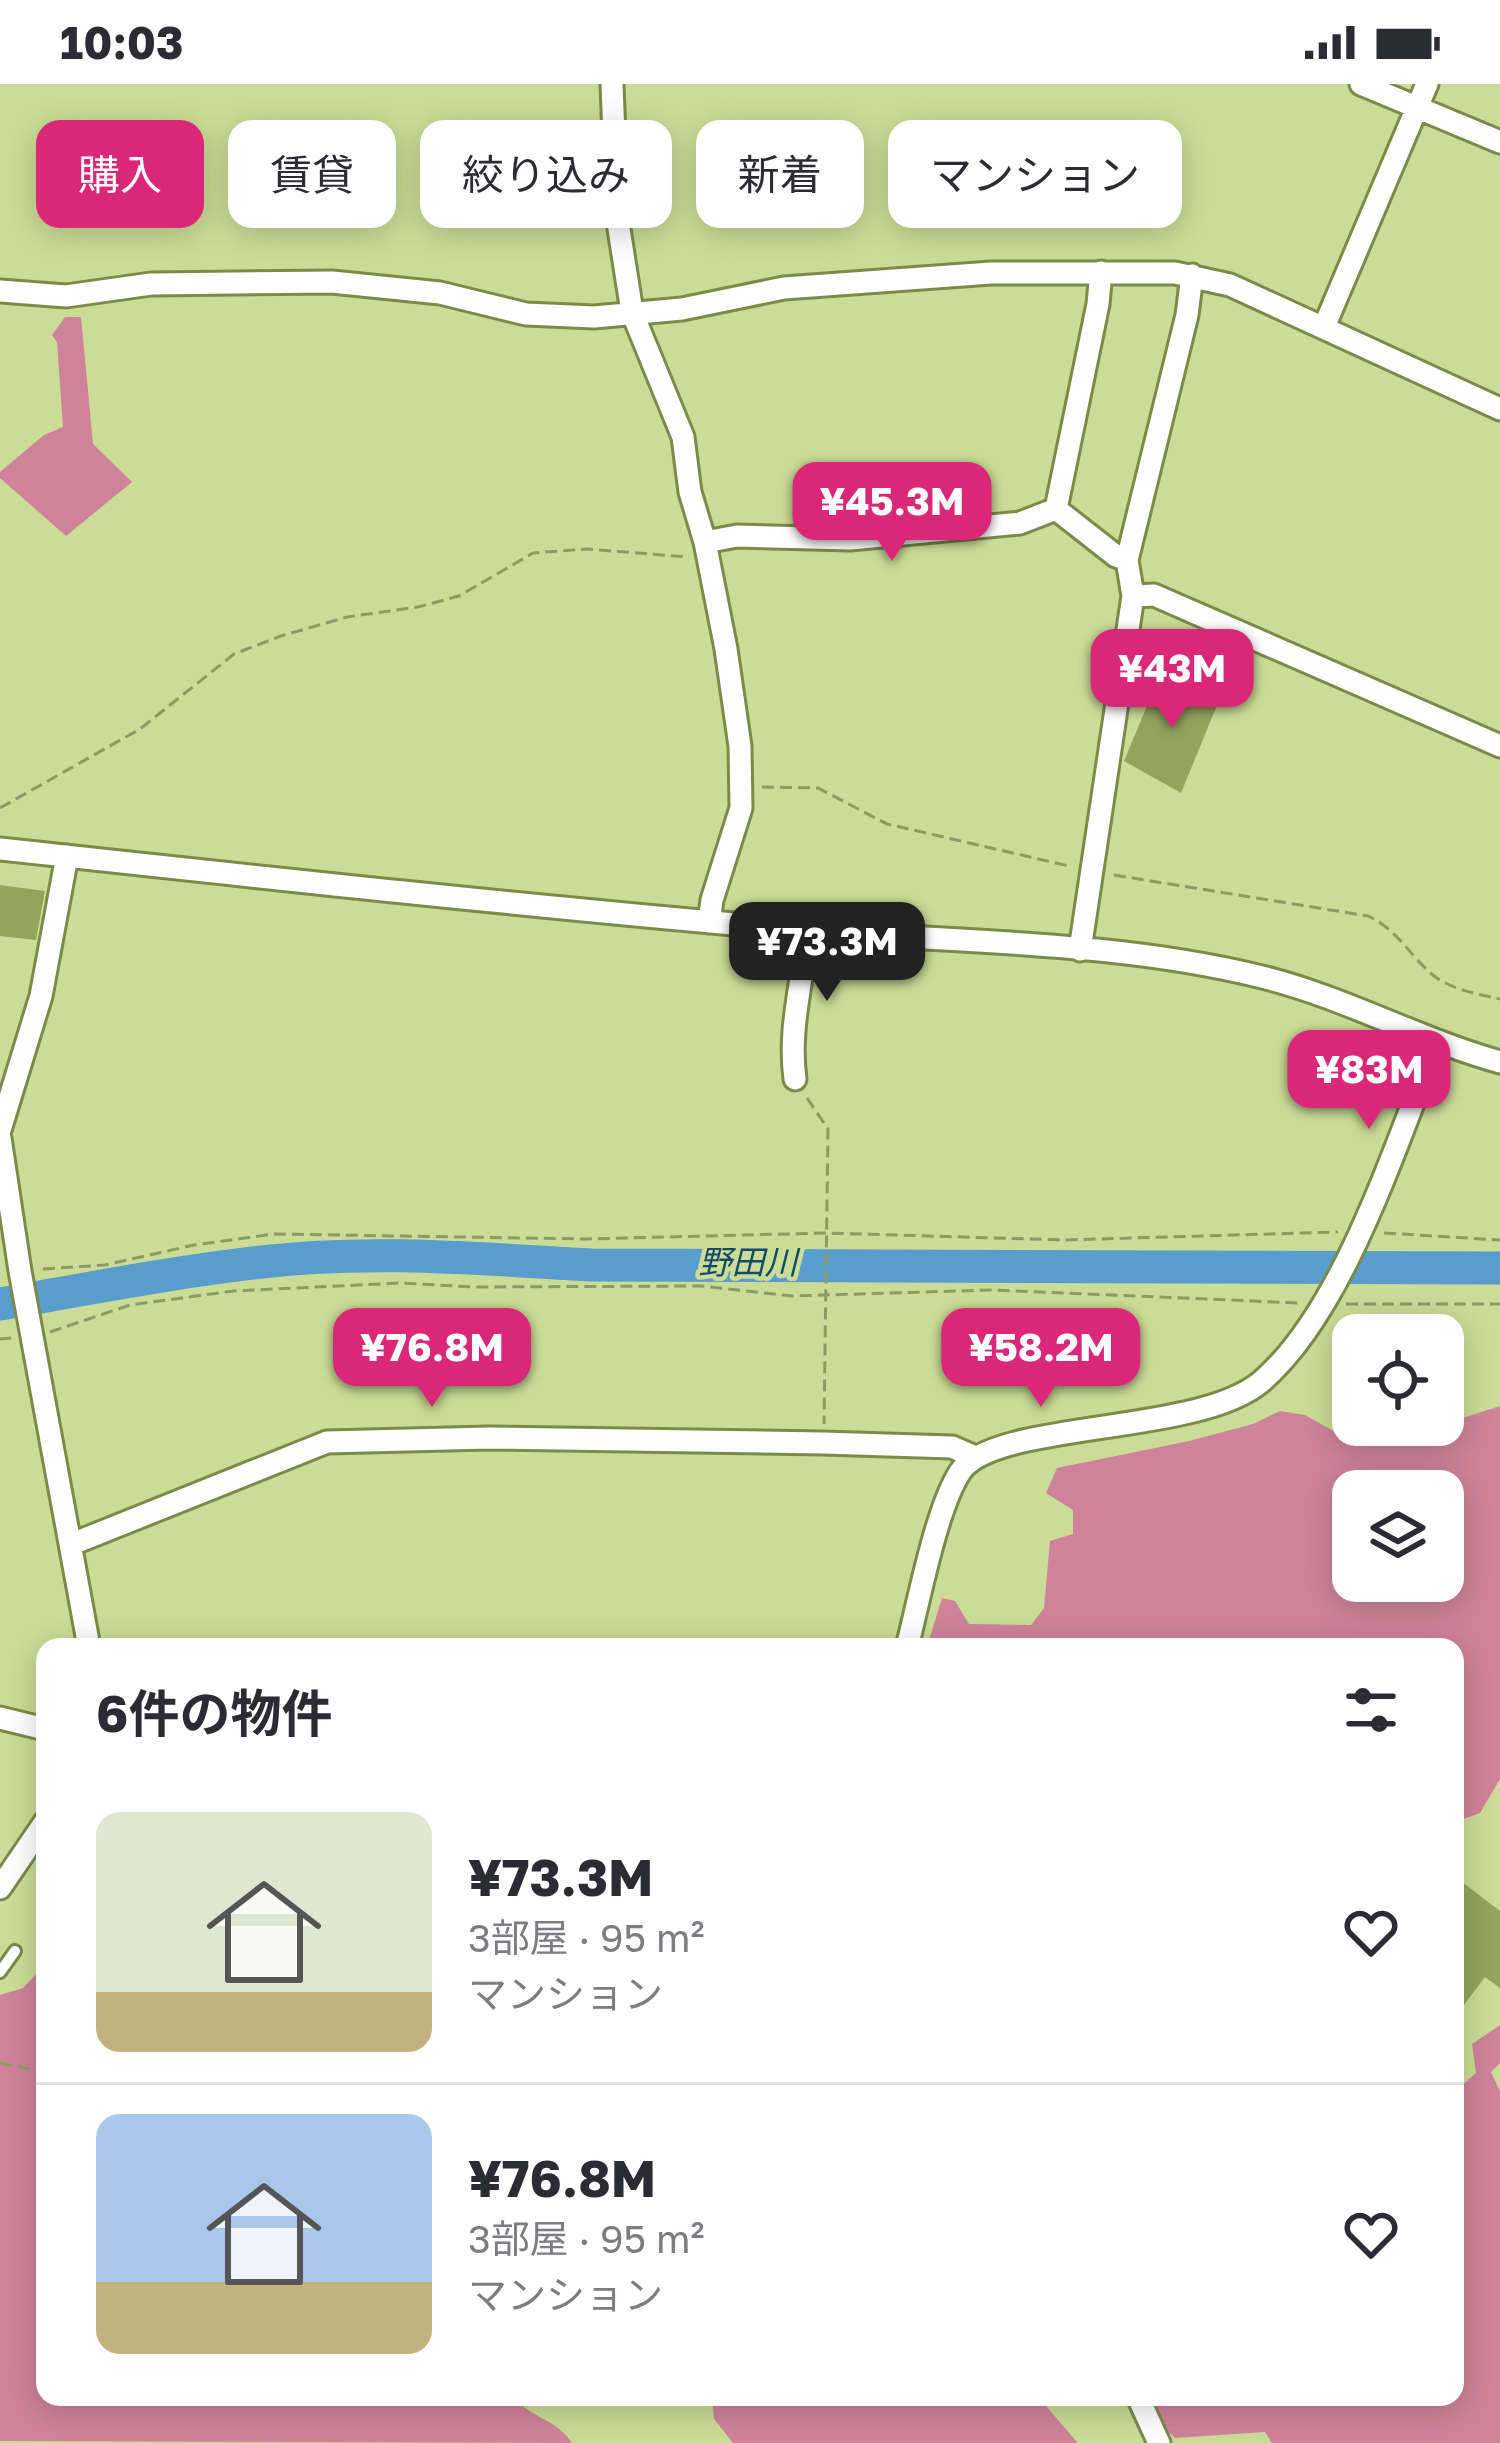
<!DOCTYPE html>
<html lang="ja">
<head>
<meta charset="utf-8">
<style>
	:root { --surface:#fff; --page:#f7f7f7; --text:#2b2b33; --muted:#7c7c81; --line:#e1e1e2; --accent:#db2777 }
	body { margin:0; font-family:"Golos Text","Noto Sans JP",sans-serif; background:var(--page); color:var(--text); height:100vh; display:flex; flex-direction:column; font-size:45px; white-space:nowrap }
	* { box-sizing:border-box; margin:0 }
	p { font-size:39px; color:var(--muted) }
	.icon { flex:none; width:66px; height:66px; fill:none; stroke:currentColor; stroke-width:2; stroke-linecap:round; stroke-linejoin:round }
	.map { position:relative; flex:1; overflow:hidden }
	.panel { position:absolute; left:36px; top:1554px; width:1428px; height:768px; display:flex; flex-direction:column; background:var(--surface); border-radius:24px; box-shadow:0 6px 30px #0003 }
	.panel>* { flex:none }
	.top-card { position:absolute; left:36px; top:36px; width:1428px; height:108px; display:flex; gap:24px }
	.controls { position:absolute; left:1332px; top:1230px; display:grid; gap:24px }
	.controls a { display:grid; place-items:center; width:132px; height:132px; border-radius:24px; background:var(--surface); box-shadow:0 6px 30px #0003; font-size:60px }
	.price { position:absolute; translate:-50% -102px; padding:0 27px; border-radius:24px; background:var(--accent); color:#fff; font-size:39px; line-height:78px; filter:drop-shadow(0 3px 6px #0008) }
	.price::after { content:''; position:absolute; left:50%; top:72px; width:36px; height:27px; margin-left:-18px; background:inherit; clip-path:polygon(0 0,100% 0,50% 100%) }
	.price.current { background:#222; color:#fff }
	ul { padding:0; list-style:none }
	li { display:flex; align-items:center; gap:36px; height:300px; padding:0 60px }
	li+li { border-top:3px solid var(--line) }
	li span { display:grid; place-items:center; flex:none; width:336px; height:240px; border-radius:24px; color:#555 }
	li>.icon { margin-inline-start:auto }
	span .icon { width:144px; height:144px; fill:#fffc; stroke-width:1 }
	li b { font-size:51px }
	h2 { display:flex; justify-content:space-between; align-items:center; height:144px; padding:0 60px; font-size:51px }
	.pill { padding:0 42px; border-radius:24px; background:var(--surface); box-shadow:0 6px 30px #0003; font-size:42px; line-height:108px }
	.pill.current { background:var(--accent); color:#fff }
	.status { display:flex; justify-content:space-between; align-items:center; height:84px; padding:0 60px; background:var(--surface); direction:ltr }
	.status svg { height:33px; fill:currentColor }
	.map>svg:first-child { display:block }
	.forest { fill:#cf839b; fill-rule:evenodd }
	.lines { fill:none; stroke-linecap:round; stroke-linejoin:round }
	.river { stroke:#589dcb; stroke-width:33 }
	.building { fill:#94a45d }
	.service-casing { stroke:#7b8a48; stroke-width:16 }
	.minor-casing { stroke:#7b8a48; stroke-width:27 }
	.path { stroke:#8d9a66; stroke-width:3; stroke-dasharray:12 6; stroke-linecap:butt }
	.service { stroke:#fff; stroke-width:10 }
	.minor { stroke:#fff; stroke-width:21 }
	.labels { text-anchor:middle; stroke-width:9; stroke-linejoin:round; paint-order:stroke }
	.water-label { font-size:33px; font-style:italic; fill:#134969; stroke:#cbdc97 }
</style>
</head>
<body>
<div class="status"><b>10:03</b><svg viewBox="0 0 49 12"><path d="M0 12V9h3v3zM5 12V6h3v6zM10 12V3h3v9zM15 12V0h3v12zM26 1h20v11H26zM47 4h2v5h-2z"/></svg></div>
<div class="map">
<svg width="1500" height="2359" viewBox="0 0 1500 2359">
	<rect width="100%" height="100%" fill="#cbdc97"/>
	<path class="forest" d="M65,233h16l12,127 39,38 -66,54 -66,-58v-6l44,-37 19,-8 -6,-85 -5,-7z
		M1500,1322v373l-20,34 -25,9v-175h-528l15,-49 13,3 14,23 62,1 13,-17 6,-67 23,-7v-24l-27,-17 11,-25 132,-27 64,-17 27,-13 25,4 50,28 40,2 25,-13zM1353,1407h90v90h-90z
		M45,1881v432h468c17,20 46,24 59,46l-572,-2v-446l23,-7z
		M1500,1941v38l-9,9 9,19v352h-228l-7,-11 -90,6 -15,-14 -8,-21 8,-6h295v-312l5,2 16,-14 -4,-29z
		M1038,2313l40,46h-345l-19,-24 -2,-21z"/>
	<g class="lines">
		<path class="river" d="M0,1220c87,-15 174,-32 262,-42 108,-13 220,-3 329,3l909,3"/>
	</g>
	<path class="building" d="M1162,586l58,28 -39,95 -57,-32z
		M0,801l45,6 -9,49 -36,-4z
		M1462,1798l38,29v77l-15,-11 -30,40v-125z"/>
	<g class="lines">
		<g class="service-casing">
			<path id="service" d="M0,1888l15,-21"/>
		</g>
		<g class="minor-casing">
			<path id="minor" d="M612,0l5,132 15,96 51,125 7,55 15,50 21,107 14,97 1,62 -29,92 -3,22
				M1361,0l139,58
				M1101,188l-3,32 -42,205 60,47 11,4
				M0,207l66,5 85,-12 181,-2 108,11 86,21 68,3 88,-8 102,-21 207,-15h184l55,12 270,124
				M1324,243l103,-243
				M705,458l32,-6 113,3 170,-16 36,-14
				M1133,512l21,-1 346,151
				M0,765c267,29 534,58 802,81 153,13 310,10 460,47 82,20 156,62 238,85
				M1080,866l53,-354 -6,-36 60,-245 5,-40
				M795,995c-7,-51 8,-97 12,-148
				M0,1046l41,-134 26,-140
				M0,1054l20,133 69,376
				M72,1460l255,-102 161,-4 335,5 129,4 23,10
				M907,1563c12,-46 29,-138 53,-175 34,-52 239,-36 302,-91 83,-72 133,-237 175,-339
				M0,1634l45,11
				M0,1804l45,-66
				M1138,2313l21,46"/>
		</g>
		<path class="path" d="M762,703l56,1 69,36 182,42
			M0,724l140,-79 94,-75 47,-18 66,-19 71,-10 41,-11 74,-43 54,-4 101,8
			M1114,791l254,41c29,13 42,40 66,60 19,14 44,18 66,23
			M807,1014l21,31 -4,295
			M1384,1149l116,7
			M43,1185l62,-4 89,-20 80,-11 312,5 241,-6 237,7 274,-8
			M1346,1220h154
			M50,1248l80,-27 103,-14 168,-8 72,4 228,-1 91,10 199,-6 309,13
			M0,1255l11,-1
			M0,1979l45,9"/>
		<use href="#service" class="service"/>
		<use href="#minor" class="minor"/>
	</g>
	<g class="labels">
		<g class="water-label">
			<text x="748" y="1190">野田川</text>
		</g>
	</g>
</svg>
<div class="controls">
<a><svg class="icon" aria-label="locate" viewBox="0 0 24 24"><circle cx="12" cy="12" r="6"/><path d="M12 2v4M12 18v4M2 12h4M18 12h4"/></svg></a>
<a><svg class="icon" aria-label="layers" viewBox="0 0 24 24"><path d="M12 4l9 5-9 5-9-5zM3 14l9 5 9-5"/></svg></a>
</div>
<b class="price" style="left:892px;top:480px">¥45.3M</b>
<b class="price" style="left:1172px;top:647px">¥43M</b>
<b class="price current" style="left:827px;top:920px">¥73.3M</b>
<b class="price" style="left:1369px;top:1048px">¥83M</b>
<b class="price" style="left:432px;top:1326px">¥76.8M</b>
<b class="price" style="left:1041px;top:1326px">¥58.2M</b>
<div class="top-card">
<a class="pill current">購入</a>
<a class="pill">賃貸</a>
<a class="pill">絞り込み</a>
<a class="pill">新着</a>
<a class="pill">マンション</a>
</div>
<section class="panel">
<h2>6件の物件<svg class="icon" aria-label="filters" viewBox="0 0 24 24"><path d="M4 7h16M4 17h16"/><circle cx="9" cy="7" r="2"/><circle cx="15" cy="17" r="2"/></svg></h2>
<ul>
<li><span style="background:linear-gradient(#dfe7d0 75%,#c2b280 0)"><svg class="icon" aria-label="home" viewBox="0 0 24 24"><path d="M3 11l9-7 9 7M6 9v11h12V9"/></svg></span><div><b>¥73.3M</b><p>3部屋 · 95 m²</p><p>マンション</p></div><svg class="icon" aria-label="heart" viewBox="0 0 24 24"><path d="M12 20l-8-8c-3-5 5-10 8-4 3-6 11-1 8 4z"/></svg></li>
<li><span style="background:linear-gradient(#a9c7e8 70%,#c2b280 0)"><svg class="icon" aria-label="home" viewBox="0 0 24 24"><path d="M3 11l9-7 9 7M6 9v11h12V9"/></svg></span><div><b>¥76.8M</b><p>3部屋 · 95 m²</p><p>マンション</p></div><svg class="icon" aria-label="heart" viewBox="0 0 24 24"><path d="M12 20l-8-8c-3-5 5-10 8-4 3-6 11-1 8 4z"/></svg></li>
</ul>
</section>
</div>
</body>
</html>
